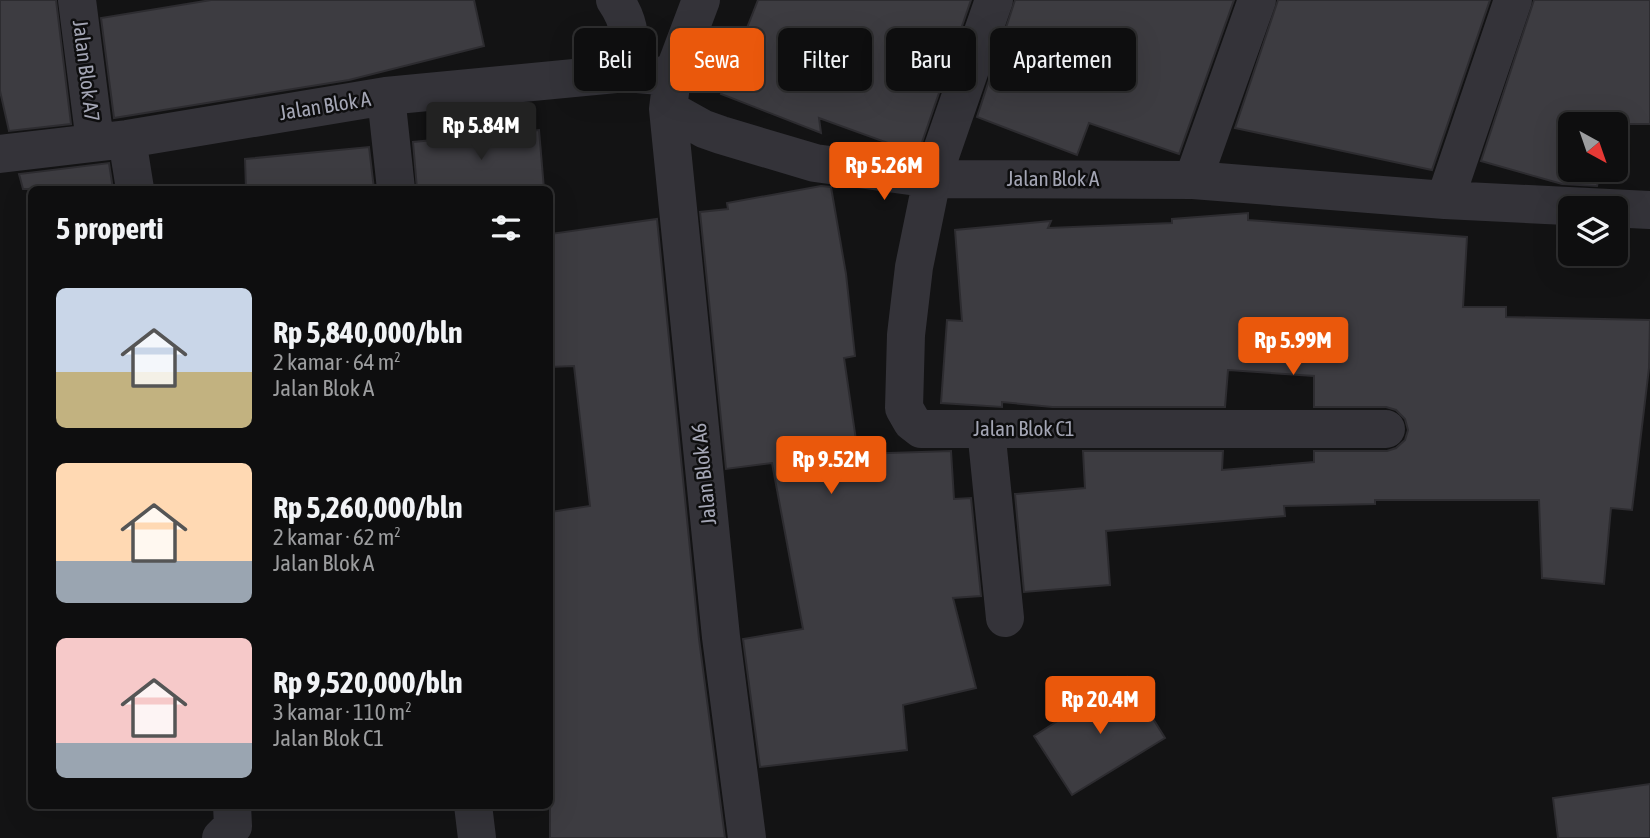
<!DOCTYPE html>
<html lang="id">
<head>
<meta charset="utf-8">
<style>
	:root { --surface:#0e0e0f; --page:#171718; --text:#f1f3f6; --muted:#9b9c9e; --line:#2e2e2f; --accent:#ea580c }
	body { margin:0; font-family:"Asap Condensed",sans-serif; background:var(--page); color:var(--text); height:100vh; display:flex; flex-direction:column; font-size:26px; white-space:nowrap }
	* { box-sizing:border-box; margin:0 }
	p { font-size:23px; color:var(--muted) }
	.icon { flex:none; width:38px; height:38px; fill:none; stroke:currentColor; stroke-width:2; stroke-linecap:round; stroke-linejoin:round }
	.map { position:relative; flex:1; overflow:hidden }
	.side { position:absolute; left:28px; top:186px; width:525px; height:623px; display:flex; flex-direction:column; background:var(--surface); border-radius:10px; box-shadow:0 7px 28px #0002,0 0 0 2px var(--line) }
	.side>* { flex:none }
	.top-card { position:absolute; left:574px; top:28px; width:665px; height:63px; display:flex; gap:14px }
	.needle { width:46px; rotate:140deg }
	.fabs { position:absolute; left:1558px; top:112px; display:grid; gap:14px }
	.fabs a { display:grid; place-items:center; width:70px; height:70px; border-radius:10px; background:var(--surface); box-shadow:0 7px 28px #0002,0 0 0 2px var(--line); font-size:35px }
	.price { position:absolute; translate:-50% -60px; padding:0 16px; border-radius:7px; background:var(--accent); color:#fff; font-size:23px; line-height:46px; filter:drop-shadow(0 2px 4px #0008) }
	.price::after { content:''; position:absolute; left:50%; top:42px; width:21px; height:16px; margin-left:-10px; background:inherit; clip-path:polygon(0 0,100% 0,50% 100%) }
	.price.current { background:#222; color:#fff }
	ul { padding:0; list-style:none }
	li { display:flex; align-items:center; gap:21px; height:175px; padding:0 28px }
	li span { display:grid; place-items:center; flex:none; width:196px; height:140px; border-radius:10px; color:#555 }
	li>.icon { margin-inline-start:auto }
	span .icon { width:84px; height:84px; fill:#fffc; stroke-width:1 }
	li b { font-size:30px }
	h2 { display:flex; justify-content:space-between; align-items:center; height:84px; padding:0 28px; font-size:30px }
	.chip { padding:0 24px; border-radius:10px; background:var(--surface); box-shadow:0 7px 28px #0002,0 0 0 2px var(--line); font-size:24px; line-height:63px }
	.chip.current { background:var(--accent); color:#fff }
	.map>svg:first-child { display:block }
	.building { fill:#3d3c41; stroke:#2d2c30; stroke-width:2 }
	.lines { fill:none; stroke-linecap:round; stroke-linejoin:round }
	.minor { stroke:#343339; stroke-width:38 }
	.labels { text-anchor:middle; stroke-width:5; stroke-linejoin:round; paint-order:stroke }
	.street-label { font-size:21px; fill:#a4a6b5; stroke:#0e0e0f }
</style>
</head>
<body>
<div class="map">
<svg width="1650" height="838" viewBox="0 0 1650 838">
	<rect width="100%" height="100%" fill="#131314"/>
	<path class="building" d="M0,0h56l15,124 -62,7 -9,-40z
		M211,0h263l10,46 -135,34 -235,38 -13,-100z
		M758,0h213l-53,154 -99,-36 2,15 -100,-39z
		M1015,0h219l-55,154 -90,-31 -12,32 -100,-38z
		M1278,0h212l-58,170 -197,-42z
		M1534,0h116v124h-34l-1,2v-2h-45v46h31l-4,16 -35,-2 -81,-23z
		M539,130l5,59h-127l-4,-47z
		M369,147l5,42h-128l-1,-30z
		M109,163l4,26h-90l-4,-15z
		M821,186l10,1 15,87 9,82 -11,2 14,96 93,-3 3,48 17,-1 10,98 -28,2 23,90 -73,17 4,45 -147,17 -17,-128 60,-10 -31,-166 -46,6 -26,-257 28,-3 -1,-6z
		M1248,213v7l219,17 -4,70h43v10l144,3 -1,48 -17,142 -21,-2 -7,76 -62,-6 -3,-78h-164v4l-91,2 1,10 -179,15 4,54 -86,7 -9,-98 70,-6 -2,-37h140l-1,19 92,-8v-11h73l9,-3 9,-8 3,-10 -3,-11 -9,-9 -10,-3h-72v-31l-86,-6 -3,37h-173l-50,-5v5l-61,-4 6,-83 15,1 -7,-91 96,-9 -3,7 124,-5v-4z
		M657,219l42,420 26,199h-175v-326l40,-6 -16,-140 -24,1v-133z
		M1127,677l38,61 -93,57 -38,-59z
		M1650,784v54h-92l-5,-40z"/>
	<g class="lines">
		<path class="minor" d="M77,0l18,142
			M615,0c18,26 15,43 11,73
			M701,0l-29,77 -4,32 36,20 17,6 94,28 117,16 261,1 252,20 205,10
			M994,0l-62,179 -18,88 -8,68 -2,73 8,14 9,7h465
			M386,96l10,93
			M668,109l53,528 26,201
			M127,139l8,50
			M0,154l127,-15 259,-43 240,-23 46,4
			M1193,180l64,-180
			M1445,200l68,-200
			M986,429l19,189
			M473,805l4,33
			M221,838l12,-12 -1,-21"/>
	</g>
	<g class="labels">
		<g class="street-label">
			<text transform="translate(86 71) rotate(83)" y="7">Jalan Blok A7</text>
			<text transform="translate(325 106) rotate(-9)" y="7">Jalan Blok A</text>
			<text x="1053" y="186">Jalan Blok A</text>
			<text x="1024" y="436">Jalan Blok C1</text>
			<text transform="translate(704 474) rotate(-96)" y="7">Jalan Blok A6</text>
		</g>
	</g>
</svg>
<div class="fabs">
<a><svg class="needle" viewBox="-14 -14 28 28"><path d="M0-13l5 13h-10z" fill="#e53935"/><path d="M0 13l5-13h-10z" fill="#9b9c9e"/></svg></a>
<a><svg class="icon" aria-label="layers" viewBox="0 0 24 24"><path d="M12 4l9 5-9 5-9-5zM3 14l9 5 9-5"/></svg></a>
</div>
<b class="price current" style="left:481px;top:162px">Rp 5.84M</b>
<b class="price" style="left:884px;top:202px">Rp 5.26M</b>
<b class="price" style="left:1293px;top:377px">Rp 5.99M</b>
<b class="price" style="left:831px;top:496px">Rp 9.52M</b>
<b class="price" style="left:1100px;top:736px">Rp 20.4M</b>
<div class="top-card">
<a class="chip">Beli</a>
<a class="chip current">Sewa</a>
<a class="chip">Filter</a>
<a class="chip">Baru</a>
<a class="chip">Apartemen</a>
</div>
<section class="side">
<h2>5 properti<svg class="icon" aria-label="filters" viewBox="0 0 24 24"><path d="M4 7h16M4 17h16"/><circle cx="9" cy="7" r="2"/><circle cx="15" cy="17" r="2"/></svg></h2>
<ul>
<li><span style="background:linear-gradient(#c9d6e8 60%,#c2b280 0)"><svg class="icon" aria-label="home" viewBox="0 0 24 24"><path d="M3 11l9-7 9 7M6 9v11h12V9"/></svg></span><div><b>Rp 5,840,000/bln</b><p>2 kamar · 64 m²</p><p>Jalan Blok A</p></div></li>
<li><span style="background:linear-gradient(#ffd9b3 70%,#9aa5b1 0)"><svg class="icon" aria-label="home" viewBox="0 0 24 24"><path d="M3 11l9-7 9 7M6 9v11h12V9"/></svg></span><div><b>Rp 5,260,000/bln</b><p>2 kamar · 62 m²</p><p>Jalan Blok A</p></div></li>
<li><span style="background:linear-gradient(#f6c9c9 75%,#9aa5b1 0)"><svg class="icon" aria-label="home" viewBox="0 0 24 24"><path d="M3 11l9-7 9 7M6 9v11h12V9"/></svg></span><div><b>Rp 9,520,000/bln</b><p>3 kamar · 110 m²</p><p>Jalan Blok C1</p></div></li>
</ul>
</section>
</div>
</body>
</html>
